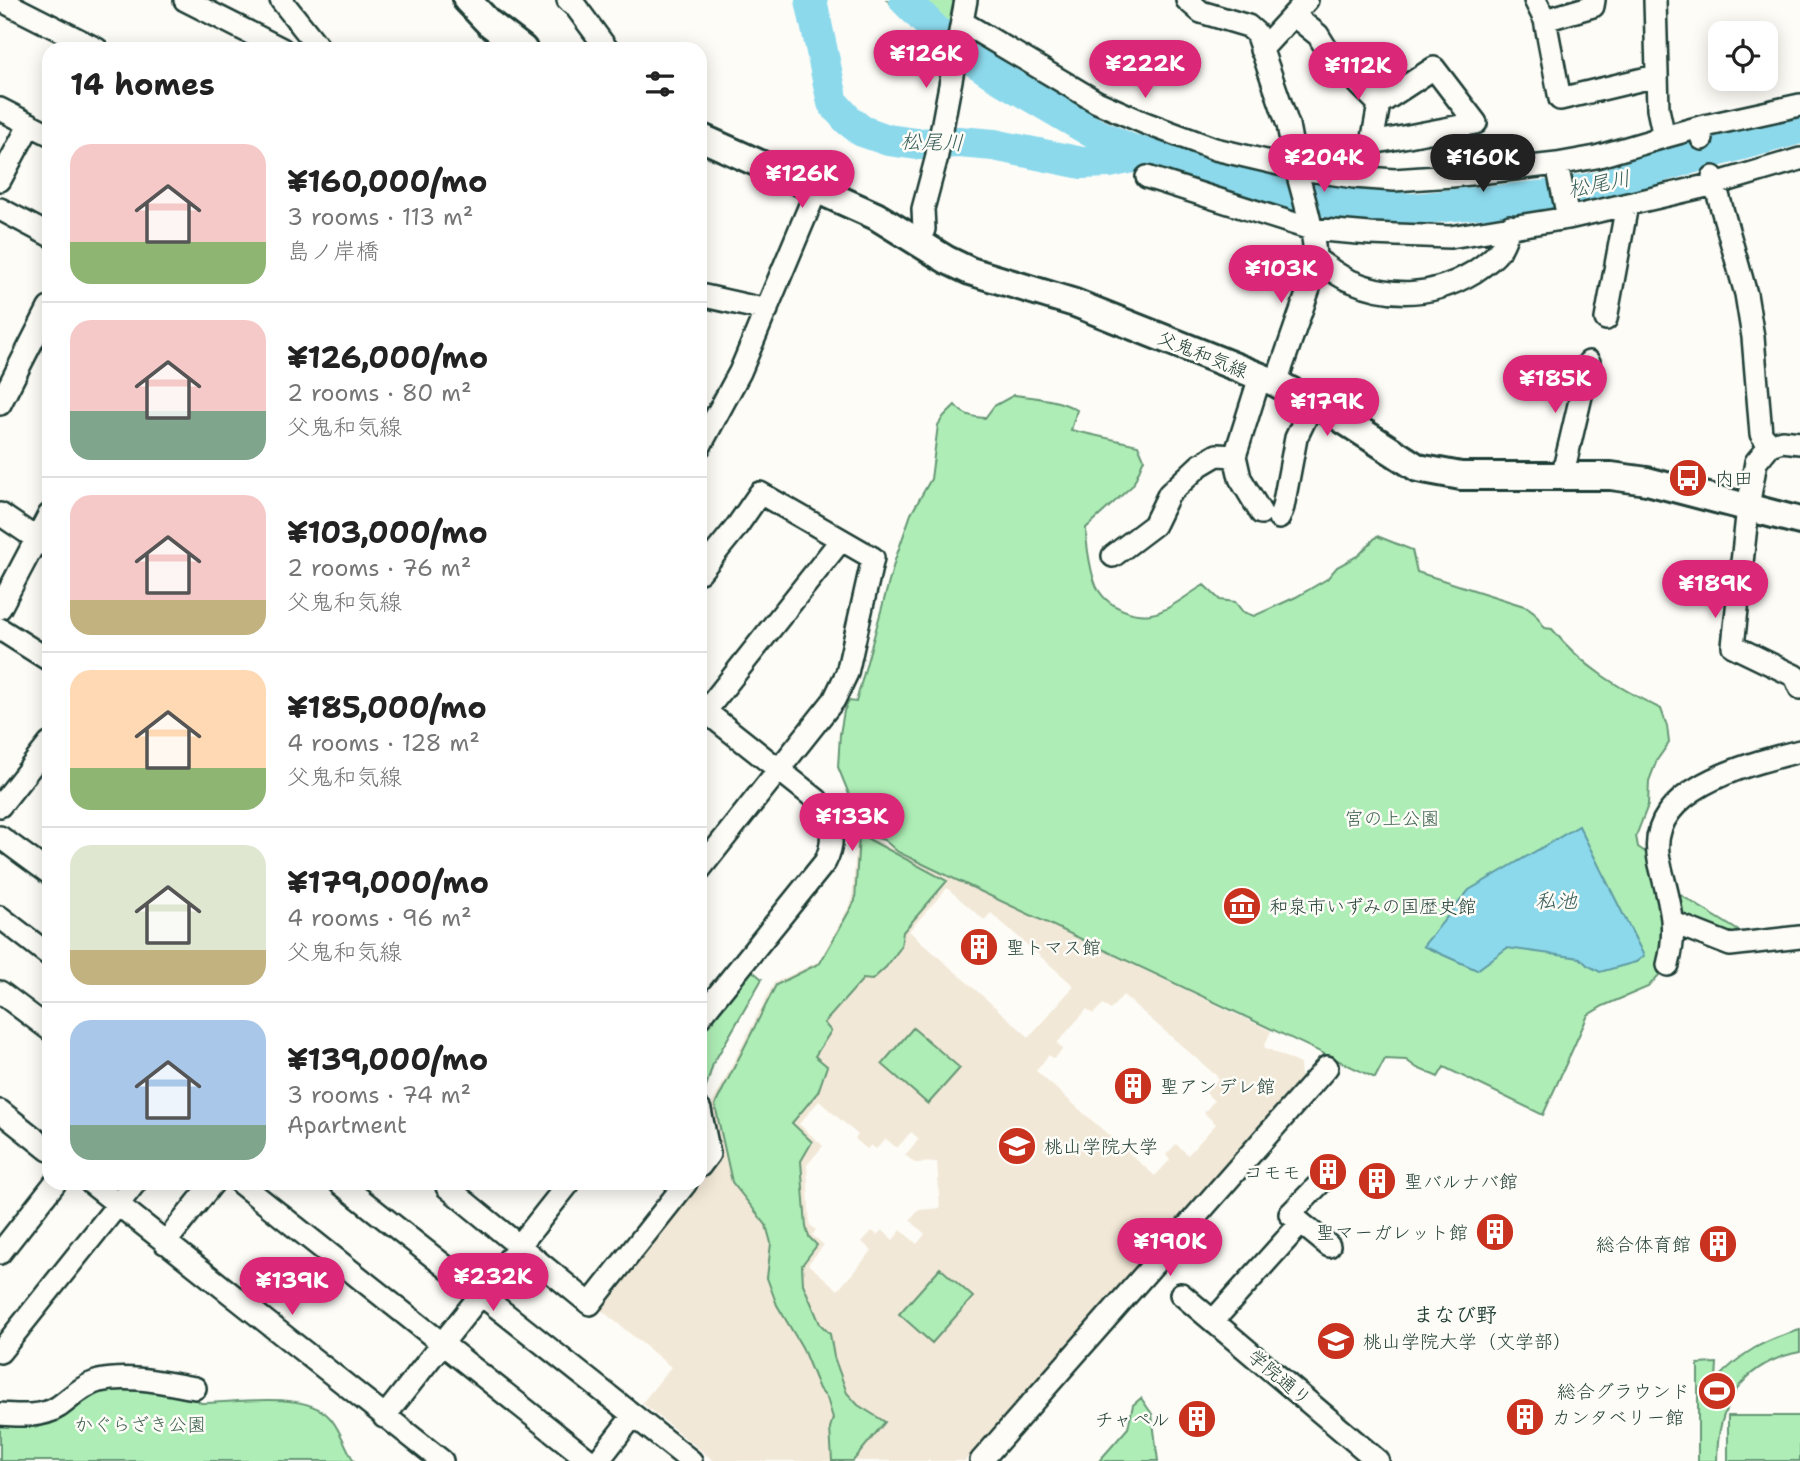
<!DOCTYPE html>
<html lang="en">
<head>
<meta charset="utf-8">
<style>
	:root { --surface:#fff; --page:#f2f2f2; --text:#222; --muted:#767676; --line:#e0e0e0; --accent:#db2777 }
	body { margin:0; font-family:"Shantell Sans","Klee One",sans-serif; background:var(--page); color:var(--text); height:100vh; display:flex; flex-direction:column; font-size:26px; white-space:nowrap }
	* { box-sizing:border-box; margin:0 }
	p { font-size:23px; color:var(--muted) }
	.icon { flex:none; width:38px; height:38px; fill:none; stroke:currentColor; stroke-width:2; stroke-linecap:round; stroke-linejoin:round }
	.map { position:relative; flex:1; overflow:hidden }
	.details { position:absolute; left:42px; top:42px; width:665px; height:1148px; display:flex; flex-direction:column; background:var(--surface); border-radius:21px; box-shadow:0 4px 18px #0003 }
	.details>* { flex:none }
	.buttons { position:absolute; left:1708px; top:21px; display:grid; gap:14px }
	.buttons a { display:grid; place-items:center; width:70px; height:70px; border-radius:14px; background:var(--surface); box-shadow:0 4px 18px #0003; font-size:35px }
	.price { position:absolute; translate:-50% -60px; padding:0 16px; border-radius:24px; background:var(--accent); color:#fff; font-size:23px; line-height:46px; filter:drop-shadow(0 2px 4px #0008) }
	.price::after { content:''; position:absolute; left:50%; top:42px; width:21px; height:16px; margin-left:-10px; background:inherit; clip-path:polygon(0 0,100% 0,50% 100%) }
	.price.current { background:#222; color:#fff }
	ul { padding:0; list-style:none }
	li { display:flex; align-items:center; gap:21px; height:175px; padding:0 28px }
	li+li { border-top:2px solid var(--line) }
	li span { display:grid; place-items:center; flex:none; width:196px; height:140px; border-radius:21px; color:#555 }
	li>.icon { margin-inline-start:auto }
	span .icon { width:84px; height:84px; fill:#fffc; stroke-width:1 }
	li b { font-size:30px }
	h2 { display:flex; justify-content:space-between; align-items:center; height:84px; padding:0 28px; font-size:30px }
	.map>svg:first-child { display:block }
	.built { fill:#f2e8d7; fill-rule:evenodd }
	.green { fill:#aeeeb6; stroke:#669675; stroke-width:2 }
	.water { fill:#8cd9ec; stroke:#609ba2; stroke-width:2 }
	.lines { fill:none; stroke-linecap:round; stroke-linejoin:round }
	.river { stroke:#8cd9ec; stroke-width:32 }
	.minor-casing { stroke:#1f3d34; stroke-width:26 }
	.major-casing { stroke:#1f3d34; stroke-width:32 }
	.minor { stroke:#fdfcf7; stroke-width:21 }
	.major { stroke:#fdfcf7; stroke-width:26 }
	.labels { text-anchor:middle; stroke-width:5; stroke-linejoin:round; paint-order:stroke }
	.street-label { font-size:19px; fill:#1f3d34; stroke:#fdfcf7 }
	.poi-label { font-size:19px; fill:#1f3d34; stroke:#fdfcf7; text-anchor:start }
	.park-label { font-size:19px; fill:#3c604e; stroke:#fdfcf7 }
	.water-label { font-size:21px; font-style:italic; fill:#355c59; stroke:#fdfcf7 }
	.neighbourhood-label { font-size:21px; font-weight:bold; fill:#1f3d34; stroke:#fdfcf7 }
</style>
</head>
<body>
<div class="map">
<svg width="1800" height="1461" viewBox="0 0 1800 1461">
	<rect width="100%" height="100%" fill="#fdfcf7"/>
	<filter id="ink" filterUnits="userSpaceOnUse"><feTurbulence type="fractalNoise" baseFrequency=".0143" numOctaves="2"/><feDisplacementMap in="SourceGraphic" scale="14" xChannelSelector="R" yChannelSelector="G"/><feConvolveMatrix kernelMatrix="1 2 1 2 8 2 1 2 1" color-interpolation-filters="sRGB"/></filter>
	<g filter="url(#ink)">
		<path class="built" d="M857,830l68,35 346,166 -7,16 36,17 1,13 -336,384h-251l-72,-58 29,-36 -71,-58 121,-151 -10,-52 63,-123 45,-22 33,-60zM947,888l37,32 7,-7 83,73 -45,51 -120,-106zM1123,995l96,83 -13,15 8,8 -10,12 12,11 -28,31 -12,-11 -10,11 4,5 -15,16 -119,-105 13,-16 5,4 9,-10 -6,-6 30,-34 6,5 10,-10 7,6zM819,1101l39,34 -3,4 12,10 4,-4 5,4 10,-10 11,9 14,-16 8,7 -14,16 10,8 22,-1 3,46 -21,2 -9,10 15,14 -8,10 -16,-14 -8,10 -11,-10 -5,5 -5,-4 -10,11 10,9 -34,39 -30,-26 16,-19 -12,-10 4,-5 -6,-5 -3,-60 16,-19 -24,-22z"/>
		<path class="green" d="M887,0h75l-10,67z
			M1014,395c22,3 44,4 63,15l-6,20 67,15 6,14 -11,26 -47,43c0,15 5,51 13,63 10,16 35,26 52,23 18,-3 37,-20 53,-29l16,15 15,2 8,10 11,4 42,-19 31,-18 10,-12 22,-12 18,-19 35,14 5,22 110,35 7,5 11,16 7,1c31,38 65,58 109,80l6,17 2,17 -12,17 -8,21 -1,24 -12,31 2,11 13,9 17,93 -9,26 -11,12 -45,19 -15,9 -45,100 -99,-48 -6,10 -21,-9 -11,-8 -21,-1 -10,19 -450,-213 -27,-13 -14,-12 -14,-4 -13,-14 -6,-23 -13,-32 2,-33 4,-23 5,-10 7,1 39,-142 16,-46 20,-35 7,-54 6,-9 11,-11c8,10 17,12 30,13l9,-12z
			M859,834l88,47 -44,51 -2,15 -15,20 -14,13 -9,-1 -39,44 7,8 -16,25 12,10 -9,26 -26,31 20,19 -11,19 5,66 3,10 8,8 -15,20 1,19 17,40 10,10 4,23 13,36 11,12 27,17 -32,39h-21l-2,-33 3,-10 -6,-20 -8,-9 -17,-42 -25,-42 -10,-27 4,-35 -5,-18 -34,-43 -17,-77 61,-120 44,-22 35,-62z
			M1671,889l79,49 -10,2 -62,-22z
			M750,969l12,10 -49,85 -7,23 -6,-24v-32z
			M913,1028l47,40 -32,36 -46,-40z
			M940,1268l33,29 -41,46 -33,-29z
			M1800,1330v22c-58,11 -83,53 -83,109h-19v-97l19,-1 -1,17c26,-28 48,-40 84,-50z
			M112,1386l74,7 15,10c33,0 97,-12 125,11 13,11 19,33 28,47h-354v-43l74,-16z
			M1141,1398l11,16 6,47h-59l29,-33 5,-23z
			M1728,1416h72v45h-72z"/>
		<path class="water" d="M1579,826l65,130 -8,6 -36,10 -13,-7 -7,-7 -73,-10 -30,22 -54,-24 46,-56z"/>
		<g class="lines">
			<path class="river" d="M811,0l22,103 15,17 14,11 26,9 29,4 42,-2 35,3 88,18 27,-1 37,-8
				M905,0l43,43 52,35 94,55 35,16 132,40 88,16 66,4 132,-13 54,-9 64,-22 135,-37"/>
			<g class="minor-casing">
				<path id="minor" d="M0,0l97,49
					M185,0l97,49
					M281,0l39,49
					M568,0l8,7 31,42
					M1187,0l14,12 47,14 8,7 32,92 8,43 58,9 40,3 58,-4 105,-12 39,-7 68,-20
					M1535,0l10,20 15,79 96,-23
					M1655,0l3,109 6,28 36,-10 2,12
					M1293,15l25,20 13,21 48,48
					M1545,20l48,-14 1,-6
					M962,22l135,80 48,21 70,26 81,19c8,32 21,69 19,103l-39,112
					M1261,50l46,-50
					M1434,68l42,55 -104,20 7,-39z
					M0,109l49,25
					M1700,127l100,-22
					M1557,164l11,54
					M1147,177l164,52 59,5 80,3 118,-19 147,-34 85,-25
					M1713,177l33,117 7,43 8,97 9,11 -14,17 -8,45 -15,139 62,30 5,12
					M0,180l30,-56
					M0,209l49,26
					M919,243l5,-14 -1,-20 13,-49 30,-160
					M1316,259c10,7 21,16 32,21 44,19 85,17 126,-8 9,-6 18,-12 25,-21 5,-7 8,-17 11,-25
					M700,295l67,15
					M1606,319l21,-114
					M1260,377l-25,79 5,22 21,35
					M0,404l49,-96
					M1770,445l12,-4 18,2
					M700,446l40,-74 76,-181
					M1562,477l27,-115
					M0,514l47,32
					M1279,518l4,-11 13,-69 17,-35
					M1113,556l41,-31 15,-31 31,-29 17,-10 18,1
					M700,572l35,-43 25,-36 113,65 -26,115 -13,27 -134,169
					M0,608l49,-93
					M0,629l49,31
					M700,707l117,93c14,20 20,39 8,62l-125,155
					M700,718l141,-178
					M0,806l49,-62
					M0,837l49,36
					M0,917l49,38
					M1674,923l56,22 70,-8
					M1668,965c11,-42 0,-65 -9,-105 -15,-71 89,-96 141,-109
					M0,992l49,37
					M700,1110l9,44 -9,12
					M0,1111l49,39
					M91,1183l351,278
					M240,1183l350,278
					M340,1183l351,278
					M450,1183l-3,4 143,117 96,-121
					M165,1243l48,-60
					M1329,1246l-39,-32 40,-41
					M0,1253l55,-70
					M1181,1294l197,167
					M1213,1321l88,-98
					M0,1352l135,-169
					M0,1414c19,1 41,4 58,-7 13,-9 25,-22 41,-26 31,-7 66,2 96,7
					M384,1417l185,-234
					M598,1461l35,-45
					M981,1461l346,-394"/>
			</g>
			<g class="major-casing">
				<path id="major" d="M467,0l22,23 34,26
					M700,137l176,79 71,44 23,11 105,32 201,80 63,34 79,51 43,8h150l36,5 153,40"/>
			</g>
			<use href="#minor" class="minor"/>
			<use href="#major" class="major"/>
		</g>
	</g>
	<defs>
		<g id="bus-disc" transform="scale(2.0125)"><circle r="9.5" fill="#c8321e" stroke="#fdfcf7"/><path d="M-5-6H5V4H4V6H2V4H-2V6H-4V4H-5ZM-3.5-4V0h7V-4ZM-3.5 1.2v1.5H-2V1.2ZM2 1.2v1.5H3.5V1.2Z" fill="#fff"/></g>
		<g id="museum-disc" transform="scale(2.0125)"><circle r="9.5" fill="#c8321e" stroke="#fdfcf7"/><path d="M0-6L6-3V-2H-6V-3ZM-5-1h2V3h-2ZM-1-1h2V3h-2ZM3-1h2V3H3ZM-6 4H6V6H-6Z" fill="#fff"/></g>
		<g id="building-disc" transform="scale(2.0125)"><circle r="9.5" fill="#c8321e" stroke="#fdfcf7"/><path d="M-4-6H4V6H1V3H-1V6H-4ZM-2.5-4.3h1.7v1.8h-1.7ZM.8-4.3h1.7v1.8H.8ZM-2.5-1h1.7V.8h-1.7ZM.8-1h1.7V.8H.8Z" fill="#fff"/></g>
		<g id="university-disc" transform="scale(2.0125)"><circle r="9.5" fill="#c8321e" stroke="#fdfcf7"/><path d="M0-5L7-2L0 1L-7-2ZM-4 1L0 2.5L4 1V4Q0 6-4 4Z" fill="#fff"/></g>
		<g id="stadium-disc" transform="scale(2.0125)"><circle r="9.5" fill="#c8321e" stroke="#fdfcf7"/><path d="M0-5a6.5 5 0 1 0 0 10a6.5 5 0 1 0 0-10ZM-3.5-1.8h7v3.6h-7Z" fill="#fff"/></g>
	</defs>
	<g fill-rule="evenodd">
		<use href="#bus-disc" x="1688" y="478"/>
		<use href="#museum-disc" x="1242" y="906"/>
		<use href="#building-disc" x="979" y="947"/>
		<use href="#building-disc" x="1133" y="1086"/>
		<use href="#university-disc" x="1017" y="1146"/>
		<use href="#building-disc" x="1328" y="1172"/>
		<use href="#building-disc" x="1377" y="1181"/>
		<use href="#building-disc" x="1495" y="1232"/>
		<use href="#building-disc" x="1718" y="1244"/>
		<use href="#university-disc" x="1336" y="1341"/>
		<use href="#stadium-disc" x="1717" y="1391"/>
		<use href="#building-disc" x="1525" y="1417"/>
		<use href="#building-disc" x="1197" y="1419"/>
	</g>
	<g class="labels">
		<g class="street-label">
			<text transform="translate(1203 354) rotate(22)" y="7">父鬼和気線</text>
			<text transform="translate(1280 1377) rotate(40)" y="7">学院通り</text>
		</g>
		<g class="poi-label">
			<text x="1715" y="485">内田</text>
			<text x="1269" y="913">和泉市いずみの国歴史館</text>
			<text x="1006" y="954">聖トマス館</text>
			<text x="1160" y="1093">聖アンデレ館</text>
			<text x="1044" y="1153">桃山学院大学</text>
			<text x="1301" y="1179" text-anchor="end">コモモ</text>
			<text x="1404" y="1188">聖バルナバ館</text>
			<text x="1468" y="1239" text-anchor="end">聖マーガレット館</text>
			<text x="1691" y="1251" text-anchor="end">総合体育館</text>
			<text x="1363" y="1348">桃山学院大学（文学部）</text>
			<text x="1690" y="1398" text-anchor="end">総合グラウンド</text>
			<text x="1552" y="1424">カンタベリー館</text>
			<text x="1170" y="1426" text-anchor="end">チャペル</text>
		</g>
		<g class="park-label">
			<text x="1392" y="825">宮の上公園</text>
			<text x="140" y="1431">かぐらざき公園</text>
		</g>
		<g class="water-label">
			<text transform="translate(932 142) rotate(2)" y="7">松尾川</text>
			<text transform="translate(1599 184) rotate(-11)" y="7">松尾川</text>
			<text x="1556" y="908">私池</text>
		</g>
		<g class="neighbourhood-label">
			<text x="1455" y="1322">まなび野</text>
		</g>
	</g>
</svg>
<div class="buttons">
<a><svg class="icon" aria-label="locate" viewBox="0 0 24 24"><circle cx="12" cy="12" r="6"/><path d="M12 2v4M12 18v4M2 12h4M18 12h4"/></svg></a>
</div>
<b class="price" style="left:926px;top:90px">¥126K</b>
<b class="price" style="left:1145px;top:100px">¥222K</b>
<b class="price" style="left:1358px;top:102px">¥112K</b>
<b class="price" style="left:1324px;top:194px">¥204K</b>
<b class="price current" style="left:1483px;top:194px">¥160K</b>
<b class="price" style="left:802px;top:210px">¥126K</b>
<b class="price" style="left:1281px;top:305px">¥103K</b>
<b class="price" style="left:1555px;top:415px">¥185K</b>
<b class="price" style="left:1327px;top:438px">¥179K</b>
<b class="price" style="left:1715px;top:620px">¥189K</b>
<b class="price" style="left:852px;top:853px">¥133K</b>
<b class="price" style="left:1170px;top:1278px">¥190K</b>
<b class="price" style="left:493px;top:1313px">¥232K</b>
<b class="price" style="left:292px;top:1317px">¥139K</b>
<section class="details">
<h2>14 homes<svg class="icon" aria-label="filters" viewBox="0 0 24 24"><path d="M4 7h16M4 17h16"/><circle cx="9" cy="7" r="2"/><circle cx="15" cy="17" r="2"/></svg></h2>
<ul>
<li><span style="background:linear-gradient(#f6c9c9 70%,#8fb573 0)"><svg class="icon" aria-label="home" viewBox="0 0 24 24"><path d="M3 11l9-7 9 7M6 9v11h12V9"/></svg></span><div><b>¥160,000/mo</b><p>3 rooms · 113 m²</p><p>島ノ岸橋</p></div></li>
<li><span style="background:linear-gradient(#f6c9c9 65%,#7fa58c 0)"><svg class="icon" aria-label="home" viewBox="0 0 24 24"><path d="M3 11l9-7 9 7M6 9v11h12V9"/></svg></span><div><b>¥126,000/mo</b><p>2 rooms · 80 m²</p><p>父鬼和気線</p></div></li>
<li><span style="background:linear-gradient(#f6c9c9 75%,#c2b280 0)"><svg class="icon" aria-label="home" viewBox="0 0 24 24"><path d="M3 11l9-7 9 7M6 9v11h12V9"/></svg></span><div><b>¥103,000/mo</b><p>2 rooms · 76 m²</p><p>父鬼和気線</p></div></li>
<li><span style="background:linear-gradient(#ffd9b3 70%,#8fb573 0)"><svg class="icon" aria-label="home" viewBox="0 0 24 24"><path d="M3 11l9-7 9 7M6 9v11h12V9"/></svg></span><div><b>¥185,000/mo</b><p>4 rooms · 128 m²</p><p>父鬼和気線</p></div></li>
<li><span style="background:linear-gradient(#dfe7d0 75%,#c2b280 0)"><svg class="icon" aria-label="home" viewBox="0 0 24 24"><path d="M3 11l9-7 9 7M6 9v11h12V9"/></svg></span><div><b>¥179,000/mo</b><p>4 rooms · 96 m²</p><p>父鬼和気線</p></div></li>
<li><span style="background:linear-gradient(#a9c7e8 75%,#7fa58c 0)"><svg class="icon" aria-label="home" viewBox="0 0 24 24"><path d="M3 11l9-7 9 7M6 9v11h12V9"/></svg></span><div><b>¥139,000/mo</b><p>3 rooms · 74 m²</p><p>Apartment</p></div></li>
</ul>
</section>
</div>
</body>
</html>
